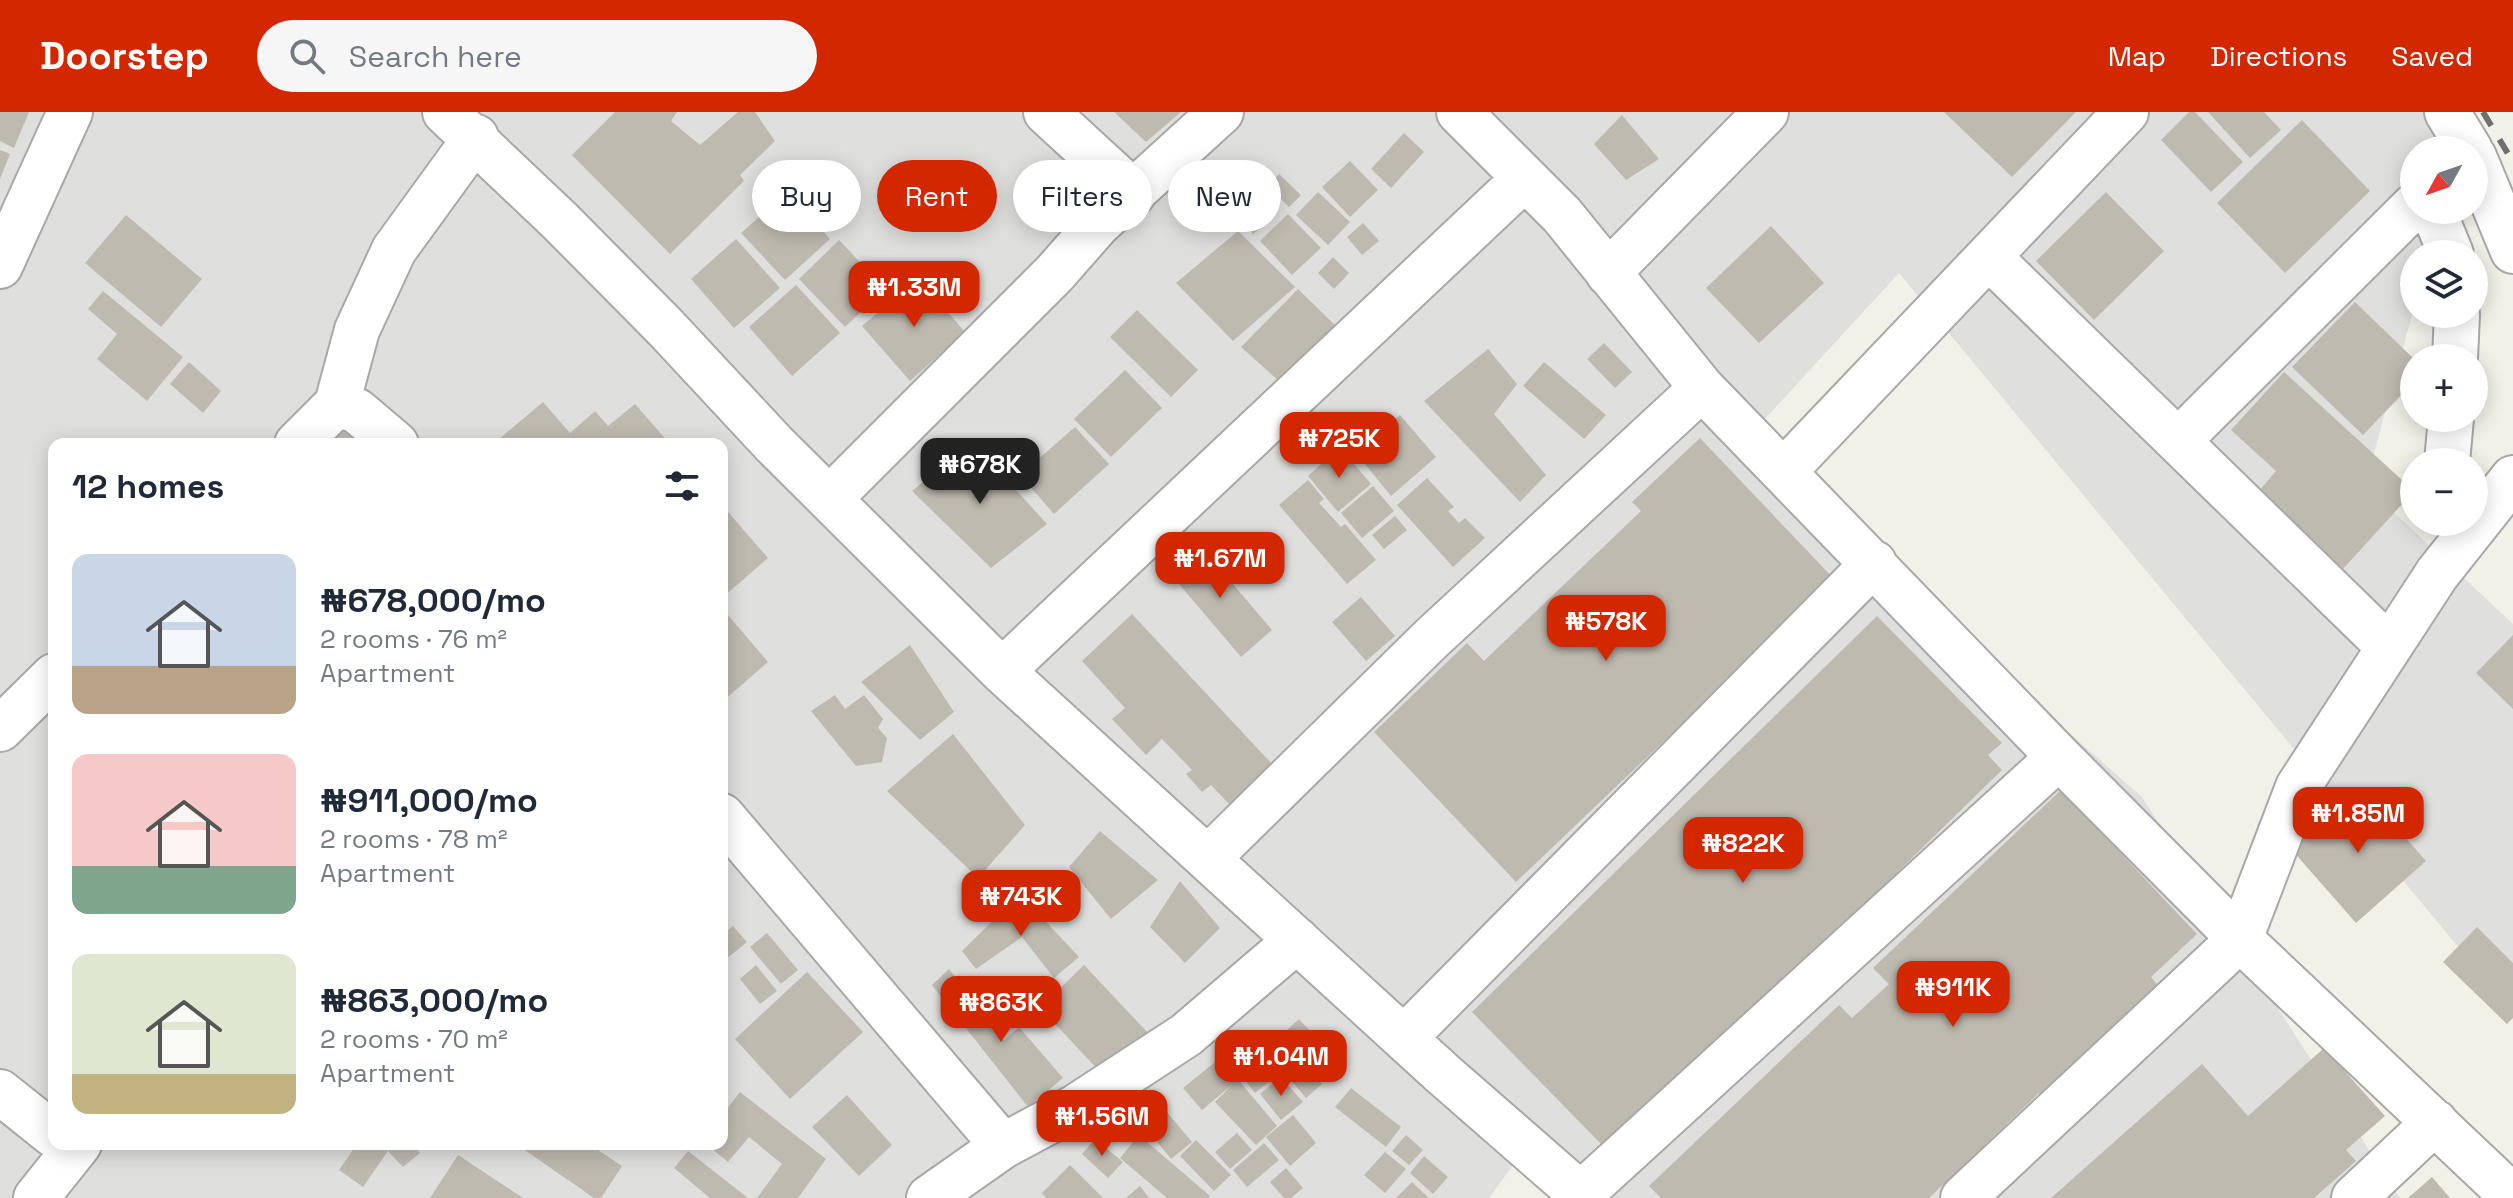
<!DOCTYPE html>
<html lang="en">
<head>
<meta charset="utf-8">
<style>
	:root { --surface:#fff; --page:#f6f6f7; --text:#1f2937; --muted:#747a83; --accent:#d32700 }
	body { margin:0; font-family:"Space Grotesk",sans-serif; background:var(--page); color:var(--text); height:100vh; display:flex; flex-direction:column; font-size:30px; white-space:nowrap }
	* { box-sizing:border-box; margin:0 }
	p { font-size:26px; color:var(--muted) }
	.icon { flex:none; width:44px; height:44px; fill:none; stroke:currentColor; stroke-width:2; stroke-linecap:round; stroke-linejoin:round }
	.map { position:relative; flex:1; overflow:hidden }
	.sheet { position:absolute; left:48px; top:326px; width:680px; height:712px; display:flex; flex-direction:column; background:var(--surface); border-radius:16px; box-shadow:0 4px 20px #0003 }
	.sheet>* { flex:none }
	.banner { position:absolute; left:752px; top:48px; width:760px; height:72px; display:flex; gap:16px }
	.needle { width:52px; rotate:230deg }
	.buttons { position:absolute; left:2400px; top:24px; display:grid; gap:16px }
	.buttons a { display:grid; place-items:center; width:88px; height:88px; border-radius:50%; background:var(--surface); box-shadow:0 4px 20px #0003; font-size:40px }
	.price { position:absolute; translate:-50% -68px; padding:0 18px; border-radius:16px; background:var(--accent); color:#fff; font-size:26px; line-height:52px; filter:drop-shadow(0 2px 4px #0008) }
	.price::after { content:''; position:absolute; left:50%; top:48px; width:24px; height:18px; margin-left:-12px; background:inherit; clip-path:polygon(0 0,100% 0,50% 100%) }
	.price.current { background:#222; color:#fff }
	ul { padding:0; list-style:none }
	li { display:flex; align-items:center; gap:24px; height:200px; padding:0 24px }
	li span { display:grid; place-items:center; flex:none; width:224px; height:160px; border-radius:16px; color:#555 }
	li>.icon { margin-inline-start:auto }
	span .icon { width:96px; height:96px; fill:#fffc; stroke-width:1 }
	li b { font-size:34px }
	h2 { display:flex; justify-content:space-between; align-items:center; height:96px; padding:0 24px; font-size:34px }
	.pill { padding:0 28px; border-radius:36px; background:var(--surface); box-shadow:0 4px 20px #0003; font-size:28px; line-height:72px }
	.pill.current { background:var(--accent); color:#fff }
	header { display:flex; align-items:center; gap:48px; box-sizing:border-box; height:112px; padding:0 40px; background:var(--accent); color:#fff }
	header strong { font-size:38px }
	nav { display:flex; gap:44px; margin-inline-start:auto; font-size:28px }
	.search { width:560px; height:72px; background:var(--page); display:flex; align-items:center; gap:20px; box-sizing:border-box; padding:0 28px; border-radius:44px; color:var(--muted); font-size:30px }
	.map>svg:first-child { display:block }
	.residential { fill:#dfdfde; fill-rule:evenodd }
	.building { fill:#bfbab0 }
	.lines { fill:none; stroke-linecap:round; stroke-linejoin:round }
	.minor-casing { stroke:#a8a8a8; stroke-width:48 }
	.minor { stroke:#fff; stroke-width:44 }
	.rail { stroke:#6f6f6f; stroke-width:6; stroke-dasharray:16 16; stroke-linecap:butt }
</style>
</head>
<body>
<header>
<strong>Doorstep</strong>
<div class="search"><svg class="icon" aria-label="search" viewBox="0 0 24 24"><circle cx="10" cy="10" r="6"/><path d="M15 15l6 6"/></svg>Search here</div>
<nav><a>Map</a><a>Directions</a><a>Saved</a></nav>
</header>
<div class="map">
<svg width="2513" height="1086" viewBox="0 0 2513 1086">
	<rect width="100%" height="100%" fill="#f2f1e8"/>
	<path class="residential" d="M0,0h2441v38h-27v60l15,44h-15v54l-49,177 148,139v389l-614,-740 -158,172 401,352 258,401h-824l-54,-45 -33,45h-1489zM54,332h668v700h-668z"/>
	<path class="building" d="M0,0h29l-15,36 -14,-7z
		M615,0h62l-6,9 29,24 38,-33h17l20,29 -35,34 4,6 -74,73 -98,-99z
		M1114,0h67l-35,30z
		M1944,0h132l-64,65z
		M2189,0h6l48,50 -32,30 -50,-52z
		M2208,0h56l17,18 -31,28z
		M1622,3l37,44 -33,21 -32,-36z
		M2302,8l68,71 -85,82 -68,-70z
		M1404,21l20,19 -33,36 -20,-19z
		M0,38l10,4 -10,25z
		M1350,49l28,29 -28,27 -28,-30z
		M1279,62l22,21 -12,12 -21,-21z
		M788,79l42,48 -45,41 -44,-47z
		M1243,79l25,32 -15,11 -24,-32z
		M1318,80l32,30 -22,23 -32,-30z
		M2106,80l58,59 -70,69 -58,-59z
		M1288,102l33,34 -29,27 -32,-34z
		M126,103l76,64 -41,48 -76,-64z
		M1363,111l16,18 -17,14 -15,-18z
		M1771,114l53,57 -65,60 -53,-55z
		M1238,119l57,56 -62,54 -57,-58z
		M736,127l44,49 -46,40 -43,-49z
		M839,128l46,49 -40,38 -46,-48z
		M1333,145l16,16 -15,16 -16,-16z
		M918,166l47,54 -55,49 -48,-55z
		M796,173l44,48 -48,43 -43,-49z
		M1298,177l37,36 -55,57 -39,-35z
		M103,179l80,66 -36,44 -50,-42 20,-25 -29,-25z
		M2355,190l59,57v23l-51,53 -71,-68z
		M1137,198l61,60 -27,27 -61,-60z
		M1604,231l28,29 -17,16 -28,-29z
		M1488,237l29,35 -23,30 52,61 -26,27 -96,-101z
		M189,250l32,29 -18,22 -33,-29z
		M1544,250l62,53 -22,24 -61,-53z
		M1125,258l37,38 -51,49 -37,-38z
		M2284,260l130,119 -71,78 -85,-77 18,-21 -45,-41z
		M543,290l27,31 25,-22 13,15 27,-22 35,40h-177z
		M1400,303l36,42 -45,39 -35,-43z
		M357,306l22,26h-50l-2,-2z
		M1075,315l34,37 -55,50 -34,-39z
		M1700,326l134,141 -318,303 -142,-150 93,-89 17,18 157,-150 -9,-9z
		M972,330l75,82 -56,44 -79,-77z
		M1340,335l31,37 -33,28 -30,-36z
		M1427,366l27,29 -6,4 11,12 6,-5 20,20 -32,29 -56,-62z
		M1308,368l16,19 -5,4 22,24 4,-3 31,36 -29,24 -68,-79z
		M1373,374l21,25 -32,27 -21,-25z
		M722,393l46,53 -46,40z
		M1395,404l12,14 -23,19 -12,-14z
		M1199,432l73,86 -31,27 -73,-86z
		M1361,485l34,39 -29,25 -34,-39z
		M722,496l46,54 -46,40z
		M1132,502l141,151 -43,40 -19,-20 -9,7 -16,-18 6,-4 -30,-31 -16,16 -34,-36 13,-11 -43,-47z
		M1877,504l125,127 -14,12 14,15 -392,383 -138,-141z
		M2513,523v74l-37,-36z
		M910,533l44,67 -34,28 -59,-58z
		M835,583l10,14 19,-14 19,24 -5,9 9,10 -5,24 -26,4 -45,-55z
		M953,622l72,91 -47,53 -91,-87z
		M2361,675l65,74 -70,62 -65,-74z
		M2061,678l136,144 -46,43 11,13 -109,117 -14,-14 -110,105h-268l-12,-12 190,-181 13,13 37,-34 -16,-16z
		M1100,719l58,49 -47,39 -42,-52z
		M1180,769l40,47 -35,35 -35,-36z
		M1020,782l59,63 -25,21 -32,-41 -46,32 -14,-18z
		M733,814l14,16 -21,17 -4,-4v-20z
		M2477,815l36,36v55l-6,6 -64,-62z
		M767,821l31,37 -17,14 -31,-37z
		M756,853l21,26 -17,13 -20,-25z
		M1084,853l64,68 -44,43 -64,-68z
		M949,857l55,71 15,-13 44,51 -35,29 -96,-122z
		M807,860l56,60 -73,67 -55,-60z
		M1299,907l12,13 -19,17 30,35 -16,14 -41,-48z
		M2324,936l61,68 -39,34 10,11 -42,37h-263l151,-134 46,52z
		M1259,939l19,23 -23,19 -18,-23z
		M1220,946l57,68 -21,19 -41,-43 18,-18 -31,26 -19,-22z
		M1281,965l22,25 -22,18 -21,-26z
		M1351,976l50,39 -15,20 -51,-40z
		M740,980l86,67 -28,39h-41l25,-34 -33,-27 -21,25 -22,-18h16v-29z
		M847,983l45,50 -33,31 -47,-49z
		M1166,999l26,31 -21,17 -25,-31z
		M1293,1003l23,28 -26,23 -24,-29z
		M1237,1021l15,17 -22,19 -15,-17z
		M1139,1023l71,61 -2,2h-41l-47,-40z
		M1406,1023l17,15 -14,15 -17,-14z
		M1095,1027l28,23 -15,16 -26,-24z
		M1196,1028l35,35 -17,16 -34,-35z
		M1264,1031l15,17 -32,27 -14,-17z
		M357,1032h21l10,7 -25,36 -24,-17z
		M396,1032h16l8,9 -17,14 -15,-16z
		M516,1032h73l33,22 -21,32h-7z
		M688,1039l60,47h-38l-36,-30z
		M1385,1040l21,17 -21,24 -21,-18z
		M458,1043l65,43h-93z
		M1424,1044l24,21 -15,17 -23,-21z
		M1070,1053l33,33h-57l-4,-5z
		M1286,1056l17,20 -12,10h-7l-14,-16z
		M2432,1065l18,21h-42z
		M1412,1070l17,16h-33z
		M1140,1074l9,12h-23z"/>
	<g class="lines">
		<g class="minor-casing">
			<path id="minor" d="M445,0l115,109 106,107 108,116 228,227 441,403 142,124
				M1046,0l88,81
				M1459,0l103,103 140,173 357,369 181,182 273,258
				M2447,0l23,38
				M2474,45l39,94
				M2433,98l18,44
				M1989,145l399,389
				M0,154l70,-154
				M1608,161l158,-161
				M2455,246l2,-44
				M337,292l20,7 39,33
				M2178,329l236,-235
				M297,332l40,-40 20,-74 37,-80 82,-113
				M2447,350l4,-44
				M1784,359l342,-359
				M830,386l225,-225 43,-49 123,-112
				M1002,559l523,-493
				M0,617l54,-53
				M722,704l281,330
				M1209,745l223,-219 270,-250
				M1404,926l470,-475
				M0,980l54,43
				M1581,1082l478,-437
				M36,1086l43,-54
				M929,1086l74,-52 71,-38 112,-73 111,-95
				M1963,1086l277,-259 58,-152 139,-213 76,-96
				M2354,1086l81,-76"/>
		</g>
		<use href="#minor" class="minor"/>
		<path class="rail" d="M2483,0l30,50"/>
	</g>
</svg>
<div class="buttons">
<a><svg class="needle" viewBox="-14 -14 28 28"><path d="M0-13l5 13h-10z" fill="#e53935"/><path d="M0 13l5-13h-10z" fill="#747a83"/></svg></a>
<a><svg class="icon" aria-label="layers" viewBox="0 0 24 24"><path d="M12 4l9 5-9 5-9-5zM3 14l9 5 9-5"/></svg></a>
<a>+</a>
<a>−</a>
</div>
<b class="price" style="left:914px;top:217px">₦1.33M</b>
<b class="price" style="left:1339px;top:368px">₦725K</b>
<b class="price current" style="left:980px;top:394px">₦678K</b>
<b class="price" style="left:1220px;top:488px">₦1.67M</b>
<b class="price" style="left:1606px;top:551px">₦578K</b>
<b class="price" style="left:2358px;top:743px">₦1.85M</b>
<b class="price" style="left:1743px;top:773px">₦822K</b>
<b class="price" style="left:1021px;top:826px">₦743K</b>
<b class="price" style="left:1953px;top:917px">₦911K</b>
<b class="price" style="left:1001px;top:932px">₦863K</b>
<b class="price" style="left:1281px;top:986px">₦1.04M</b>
<b class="price" style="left:1102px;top:1046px">₦1.56M</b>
<div class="banner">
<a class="pill">Buy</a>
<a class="pill current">Rent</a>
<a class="pill">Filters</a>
<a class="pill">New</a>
</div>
<section class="sheet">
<h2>12 homes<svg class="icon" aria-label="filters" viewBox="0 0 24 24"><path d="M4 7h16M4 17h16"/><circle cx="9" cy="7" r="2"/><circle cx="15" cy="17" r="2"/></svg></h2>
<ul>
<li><span style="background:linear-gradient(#c9d6e8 70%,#b9a48a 0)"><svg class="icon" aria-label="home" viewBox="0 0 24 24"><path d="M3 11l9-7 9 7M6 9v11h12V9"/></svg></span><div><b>₦678,000/mo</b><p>2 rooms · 76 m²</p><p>Apartment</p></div></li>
<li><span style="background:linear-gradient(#f6c9c9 70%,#7fa58c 0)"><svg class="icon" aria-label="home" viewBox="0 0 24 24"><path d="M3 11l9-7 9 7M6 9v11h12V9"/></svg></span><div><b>₦911,000/mo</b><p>2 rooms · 78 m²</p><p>Apartment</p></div></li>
<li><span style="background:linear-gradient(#dfe7d0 75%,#c2b280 0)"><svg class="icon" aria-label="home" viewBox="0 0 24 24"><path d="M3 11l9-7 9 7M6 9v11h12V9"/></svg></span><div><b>₦863,000/mo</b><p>2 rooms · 70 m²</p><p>Apartment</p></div></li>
</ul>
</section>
</div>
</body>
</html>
